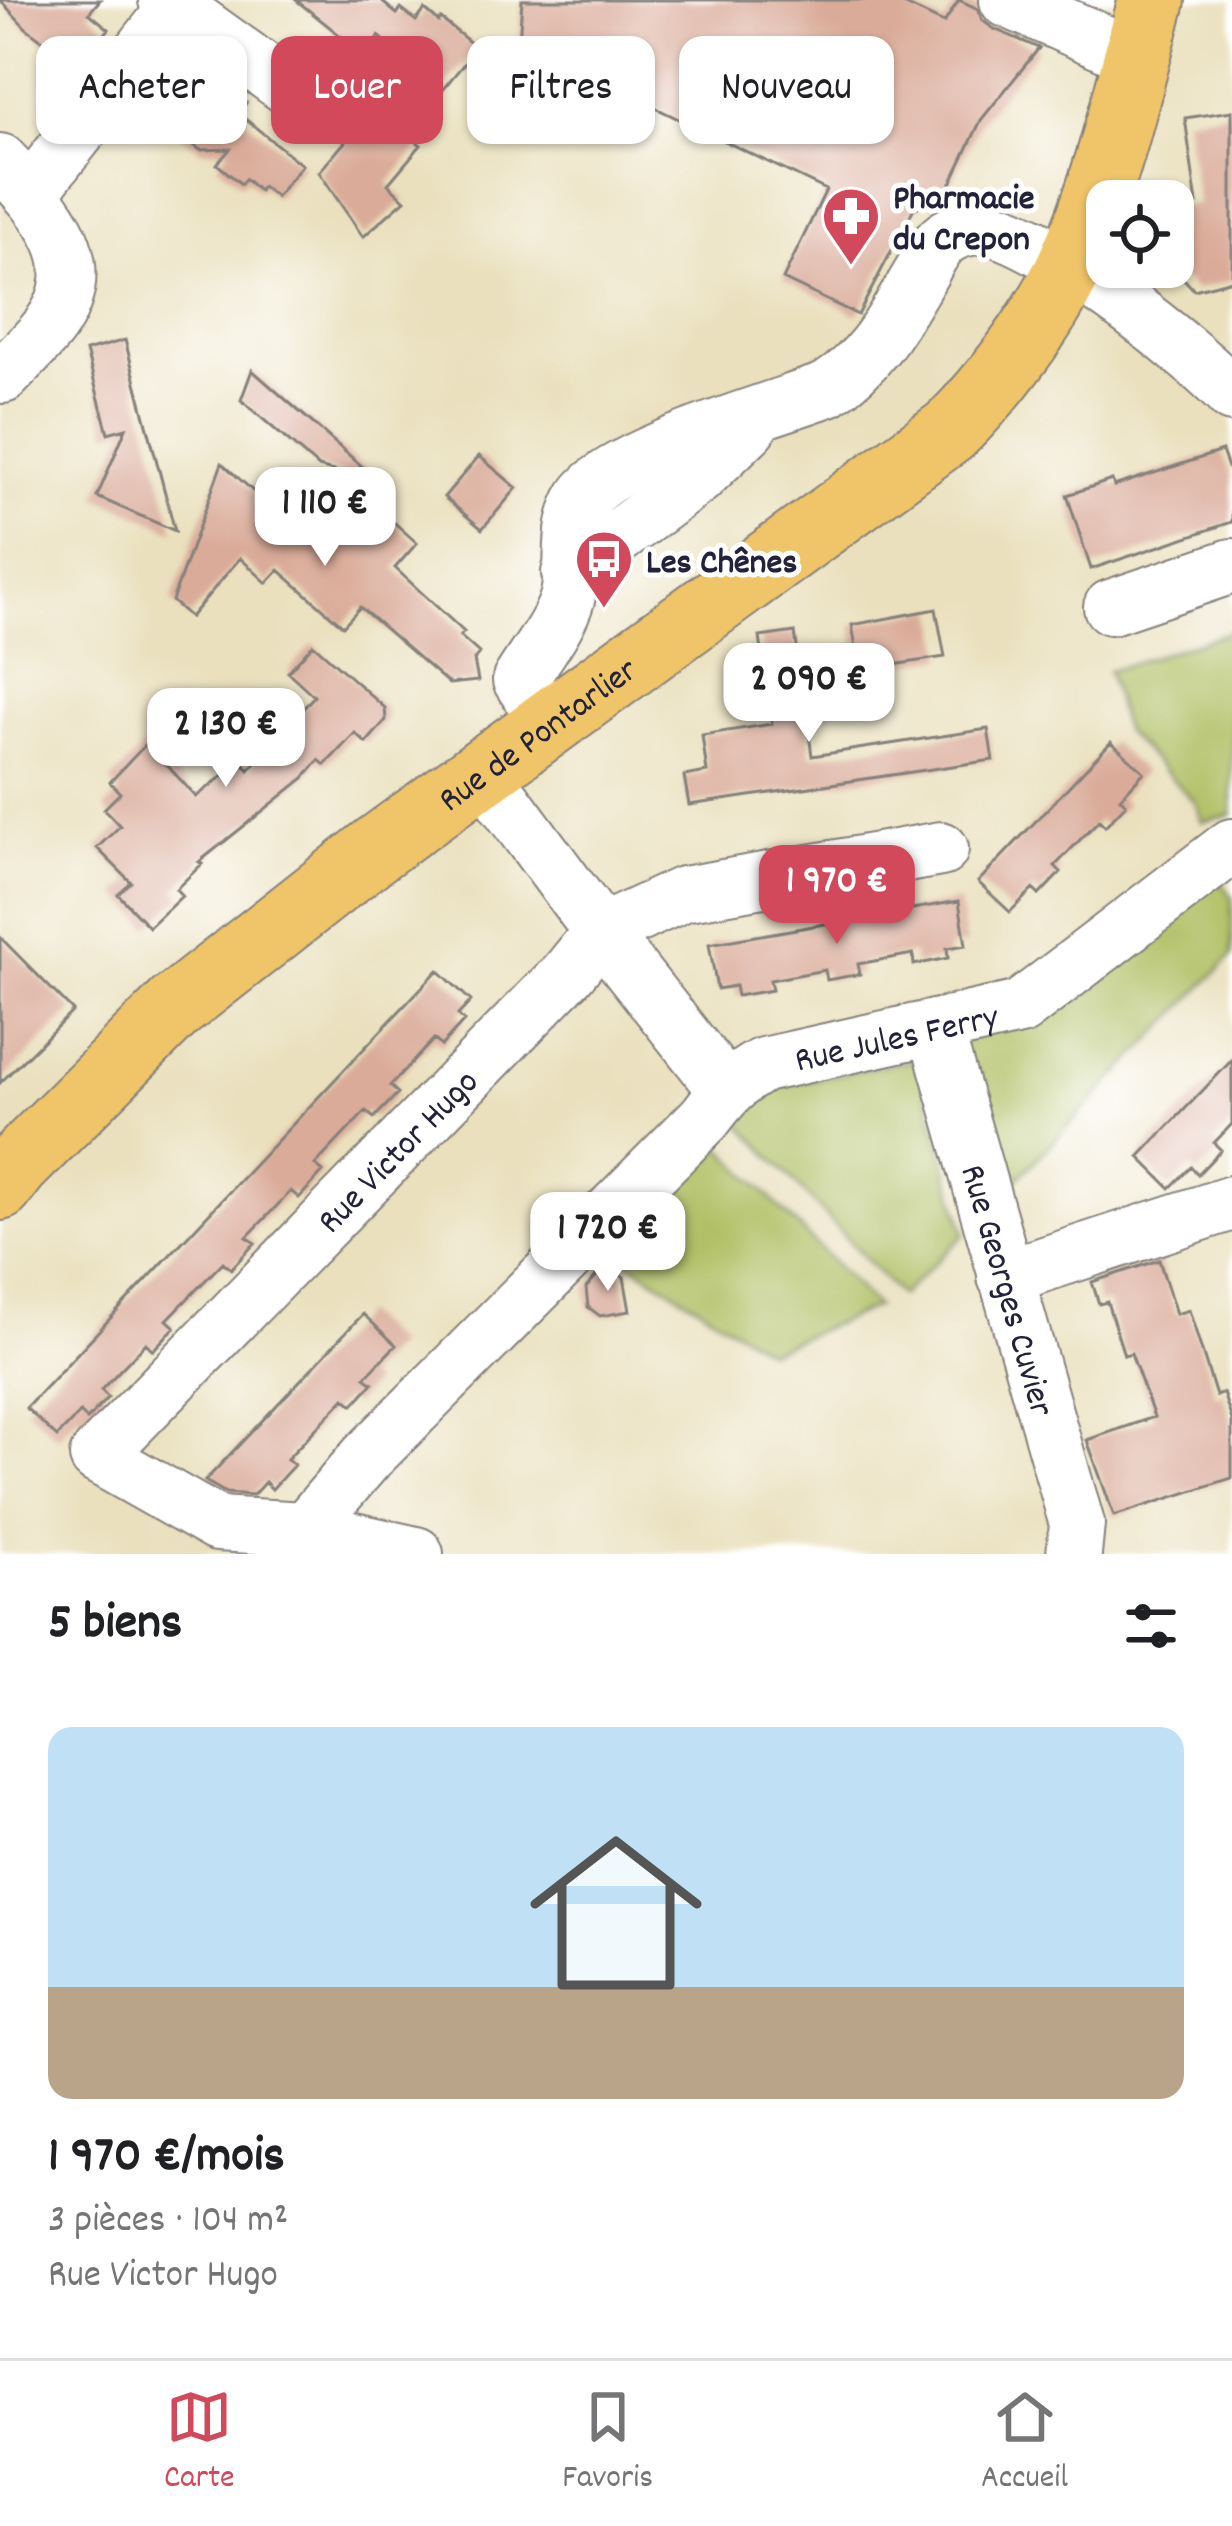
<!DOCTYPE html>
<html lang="fr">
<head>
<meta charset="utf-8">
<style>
	:root { --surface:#fff; --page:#f6f6f6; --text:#202124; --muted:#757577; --line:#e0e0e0; --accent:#d1495b }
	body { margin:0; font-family:Dekko,sans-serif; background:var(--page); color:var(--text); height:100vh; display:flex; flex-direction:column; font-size:45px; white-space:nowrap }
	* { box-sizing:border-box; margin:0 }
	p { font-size:39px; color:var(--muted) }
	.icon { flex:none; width:66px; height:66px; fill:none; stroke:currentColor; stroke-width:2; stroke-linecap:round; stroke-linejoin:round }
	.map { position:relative; height:1554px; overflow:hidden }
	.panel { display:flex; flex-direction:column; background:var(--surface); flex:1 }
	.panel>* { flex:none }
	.banner { position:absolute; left:36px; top:36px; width:1161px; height:108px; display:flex; gap:24px }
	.buttons { position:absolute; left:1086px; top:180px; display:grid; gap:24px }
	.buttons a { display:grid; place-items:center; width:108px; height:108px; border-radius:24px; background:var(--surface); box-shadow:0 3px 9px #0004; font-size:60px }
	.price { position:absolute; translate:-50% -102px; padding:0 27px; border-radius:24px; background:#fff; color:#222; font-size:39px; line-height:78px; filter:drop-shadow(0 3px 6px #0008) }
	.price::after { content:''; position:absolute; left:50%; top:72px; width:36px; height:27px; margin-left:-18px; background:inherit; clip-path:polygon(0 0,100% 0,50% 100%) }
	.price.selected { background:var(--accent); color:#fff }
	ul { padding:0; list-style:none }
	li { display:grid; align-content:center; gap:24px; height:636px; padding:0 48px }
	li span { display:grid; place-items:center; height:372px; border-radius:24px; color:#555 }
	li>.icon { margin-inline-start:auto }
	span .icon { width:216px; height:216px; fill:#fffc; stroke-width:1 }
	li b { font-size:51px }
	h2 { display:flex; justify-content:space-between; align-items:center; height:144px; padding:0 48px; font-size:51px }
	.chip { padding:0 42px; border-radius:24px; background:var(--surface); box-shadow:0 3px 9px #0004; font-size:42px; line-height:108px }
	.chip.selected { background:var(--accent); color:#fff }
	.menu { display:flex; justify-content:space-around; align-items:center; height:168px; border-top:3px solid var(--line); background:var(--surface); font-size:33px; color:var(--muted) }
	.menu a { display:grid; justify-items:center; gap:6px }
	.menu .selected { color:var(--accent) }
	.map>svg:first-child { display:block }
	.green { fill:#aebe61; stroke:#68704e; stroke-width:3 }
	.building { fill:#daab99 }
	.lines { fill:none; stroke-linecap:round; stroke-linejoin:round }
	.minor-casing { stroke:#86817c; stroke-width:58 }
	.major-casing { stroke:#86817c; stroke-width:70 }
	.minor { stroke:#fff; stroke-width:54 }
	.major { stroke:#f0c469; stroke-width:66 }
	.labels { text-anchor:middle; stroke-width:10; stroke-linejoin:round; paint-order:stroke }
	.poi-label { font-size:36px; font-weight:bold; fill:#22223b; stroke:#fff; text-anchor:start }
	.street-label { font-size:36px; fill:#22223b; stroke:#fff }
</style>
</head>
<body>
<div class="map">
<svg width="1232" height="1554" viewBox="0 0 1232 1554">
	<rect width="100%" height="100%" fill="#fff"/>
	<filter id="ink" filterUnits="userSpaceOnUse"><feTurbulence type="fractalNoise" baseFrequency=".00833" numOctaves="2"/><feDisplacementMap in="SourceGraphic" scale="24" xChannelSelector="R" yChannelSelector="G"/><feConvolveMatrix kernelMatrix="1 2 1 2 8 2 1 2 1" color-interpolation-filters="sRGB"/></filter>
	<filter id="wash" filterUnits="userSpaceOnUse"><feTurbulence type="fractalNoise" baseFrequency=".004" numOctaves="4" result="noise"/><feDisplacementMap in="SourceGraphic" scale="48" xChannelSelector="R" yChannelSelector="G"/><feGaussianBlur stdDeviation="2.7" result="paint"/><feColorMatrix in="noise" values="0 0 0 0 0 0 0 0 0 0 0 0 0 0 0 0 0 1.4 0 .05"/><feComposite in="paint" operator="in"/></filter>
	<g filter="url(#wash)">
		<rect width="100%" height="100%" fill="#eae0bd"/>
		<path class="green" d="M1232,631v184l-30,7 -7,-20 -71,-71 -16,-60z
			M1214,874l18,23v59l-232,241 -45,-163z
			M917,1059l48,175 -65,62 -165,-178 36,-31z
			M721,1147l155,160 -108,44 -153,-98z"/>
		<g id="blocks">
			<path class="building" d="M0,0h100l-11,13 20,16 -23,28 -4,-3 -8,10 -48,-36z
				M296,0h84l17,14 4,-5 15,12 9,-11 14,12 2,-3 36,29 -34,41 -64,-53 -16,18z
				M522,0h373l49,23 15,-23 19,9 4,11 12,9 45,19 -58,72 -37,78 -30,10 -56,107 -75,-36 43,-89 -307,-148z
				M190,73l34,29 22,1 -7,11 63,51 -26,32 -14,-11 -3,5 -14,-12 -4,5 -24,-20 13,-15 -30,1 -59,-48 23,-28 15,12z
				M375,107l46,38 -33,39 17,16 -42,37 -44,-65z
				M1232,111v169l-38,10 -21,-23v-59l24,-4 -12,-86z
				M125,340l13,50 37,141 -78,-34 29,-69 -18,5 -22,-82z
				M252,370l130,114 -64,-17 -77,-67z
				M1222,451l10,28v43l-141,47 -24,-74 45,-15 2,6z
				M479,456l38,32 -35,41 -38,-32z
				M222,463l87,79 48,-53 60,54 -22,25 69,64 -4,4 19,17 -5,7 4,21 -29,3 -89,-77 -17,19 -64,-56 -12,13 -27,-25 -50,59 -18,-16z
				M936,609l9,48 -85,13 -8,-45z
				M795,632l17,124 176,-27 5,31 -304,45 -5,-29 23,-4 -5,-37 70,-11 -12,-87z
				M313,644l72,64 1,12 -20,23 -11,-10 -30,32 -6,-5 -15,18 -105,84 3,2 -26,25 6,7 -33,31 -31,-33 13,-12 -34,-34 23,-22 -16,-17 16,-16 -10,-11 37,-39 49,54 46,-36 7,9 65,-74 -26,-24z
				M1111,742l33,30 -24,26 6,6 -21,22 -6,-6 -44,46 6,6 -22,23 -6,-6 -23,23 -32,-30z
				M959,901l7,44 -19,3 1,10 -34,7 -1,-11 -55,10 2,10 -33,6 -2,-10 -55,10 2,10 -35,6 -2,-10 -18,3 -8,-45z
				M0,937l73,74 -73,72z
				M438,970l33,31 -13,14 6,6 -23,25 -7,-7 -44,47 8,7 -24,25 -8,-7 -51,54 8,7 -24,26 -8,-7 -44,46 8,6 -24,26 -8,-7 -56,58 8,7 -22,23 -7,-7 -45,47 7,7 -21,23 -7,-7 -23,24 -31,-29z
				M1232,1060v64l-18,19 7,7 -23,24 -7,-7 -21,21 -31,-31z
				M1159,1260l17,54 13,-4 27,86 7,-3 9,27v58l-118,38 -27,-76 67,-23 -23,-64 -7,2 -17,-53 -8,2 -7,-22z
				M612,1270l12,7 6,34 -30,5 -12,-9 -2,-19 11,-13z
				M363,1314l33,31 -31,32 8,6 -20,22 -8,-7 -58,61 7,6 -22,24 -7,-7 -12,13 -27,-2 -21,-12z"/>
		</g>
	</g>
	<g filter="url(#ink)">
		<use href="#blocks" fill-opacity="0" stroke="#86817c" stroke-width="3"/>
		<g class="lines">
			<g class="minor-casing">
				<g id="minor">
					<path d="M166,0l145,104"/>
					<path d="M1007,0l130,57"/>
					<path d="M0,161c44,46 98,100 49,166 -13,17 -31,33 -46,49"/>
					<path d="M30,193l152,-193"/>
					<path d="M569,573l128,-95 53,-51"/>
					<path d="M1111,607l121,-41"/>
					<path d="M549,724l-29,-44c15,-25 39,-54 47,-81 9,-32 -2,-71 17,-101 27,-43 191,-89 244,-109 45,-29 65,-69 92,-114 6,-10 11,-22 19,-31 8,-11 28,-17 42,-17 52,0 215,127 251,168"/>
					<path d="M482,771l119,161 125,158"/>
					<path id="s1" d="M935,1027l142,497 -3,30"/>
					<path d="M1005,1277l227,-74"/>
					<path id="s2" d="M305,1529l61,-71 339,-340c17,-23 32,-39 58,-53l257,-57 212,-162"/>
					<path id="s3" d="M416,1554l-111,-25 -88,-5 -120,-68 471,-483 33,-41 82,-38 258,-45"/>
				</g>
			</g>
			<g class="major-casing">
				<g id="major">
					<path id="s4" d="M0,1187l16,-21 159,-159 200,-157 575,-419c42,-41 95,-110 120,-165 38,-84 58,-177 82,-266"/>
				</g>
			</g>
			<use href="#minor" class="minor"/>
			<use href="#major" class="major"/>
		</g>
	</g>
	<defs>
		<g id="pharmacy-pin" transform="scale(3)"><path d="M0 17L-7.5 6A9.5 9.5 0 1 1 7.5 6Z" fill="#d1495b" stroke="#fff"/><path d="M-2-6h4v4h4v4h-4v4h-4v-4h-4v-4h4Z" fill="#fff"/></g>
		<g id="bus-pin" transform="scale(3)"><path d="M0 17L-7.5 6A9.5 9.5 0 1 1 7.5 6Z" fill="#d1495b" stroke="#fff"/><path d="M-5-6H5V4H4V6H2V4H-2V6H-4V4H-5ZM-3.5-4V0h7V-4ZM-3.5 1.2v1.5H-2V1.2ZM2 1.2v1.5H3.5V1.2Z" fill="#fff"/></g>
	</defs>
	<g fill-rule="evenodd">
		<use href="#pharmacy-pin" x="851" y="216"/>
		<use href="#bus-pin" x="604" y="559"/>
	</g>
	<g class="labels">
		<g class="poi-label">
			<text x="893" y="208">Pharmacie<tspan x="893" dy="41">du Crepon</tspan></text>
			<text x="646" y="572">Les Chênes</text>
		</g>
		<g class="street-label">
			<text dy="13" stroke="none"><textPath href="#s4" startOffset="705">Rue de Pontarlier</textPath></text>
			<text dy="13" stroke="none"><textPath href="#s2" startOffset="789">Rue Jules Ferry</textPath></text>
			<text dy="13" stroke="none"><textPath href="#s3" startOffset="768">Rue Victor Hugo</textPath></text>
			<text dy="13" stroke="none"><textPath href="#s1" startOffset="273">Rue Georges Cuvier</textPath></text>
		</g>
	</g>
</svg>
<div class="buttons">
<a><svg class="icon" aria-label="locate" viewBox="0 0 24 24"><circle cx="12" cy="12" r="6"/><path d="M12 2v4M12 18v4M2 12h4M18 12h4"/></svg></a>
</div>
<b class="price" style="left:325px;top:569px">1 110 €</b>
<b class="price" style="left:809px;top:745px">2 090 €</b>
<b class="price" style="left:226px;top:790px">2 130 €</b>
<b class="price selected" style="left:837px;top:947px">1 970 €</b>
<b class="price" style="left:608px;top:1294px">1 720 €</b>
<div class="banner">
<a class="chip">Acheter</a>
<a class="chip selected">Louer</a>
<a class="chip">Filtres</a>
<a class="chip">Nouveau</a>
</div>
</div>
<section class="panel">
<h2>5 biens<svg class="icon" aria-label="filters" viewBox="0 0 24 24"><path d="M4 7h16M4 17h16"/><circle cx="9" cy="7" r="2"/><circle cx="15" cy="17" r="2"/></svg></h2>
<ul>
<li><span style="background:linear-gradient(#bfe0f5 70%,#b9a48a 0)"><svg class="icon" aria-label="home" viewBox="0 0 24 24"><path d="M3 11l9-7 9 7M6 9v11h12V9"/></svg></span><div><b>1 970 €/mois</b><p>3 pièces · 104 m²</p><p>Rue Victor Hugo</p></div></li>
</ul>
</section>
<nav class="menu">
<a class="selected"><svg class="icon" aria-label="map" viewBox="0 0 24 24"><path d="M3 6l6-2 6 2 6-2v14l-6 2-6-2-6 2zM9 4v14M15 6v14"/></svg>Carte</a>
<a><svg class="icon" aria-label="saved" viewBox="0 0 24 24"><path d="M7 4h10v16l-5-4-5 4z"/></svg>Favoris</a>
<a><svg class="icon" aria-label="home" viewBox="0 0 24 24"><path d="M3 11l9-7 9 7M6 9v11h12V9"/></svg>Accueil</a>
</nav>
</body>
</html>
